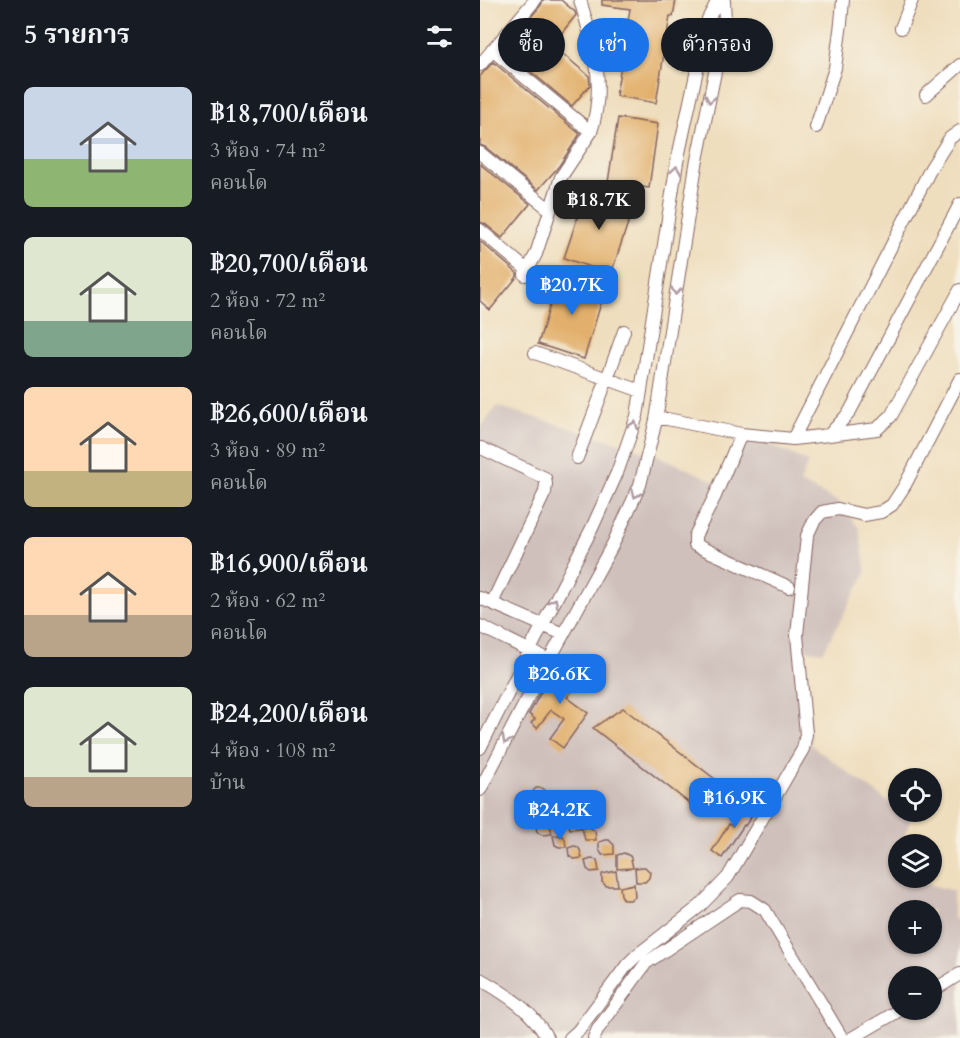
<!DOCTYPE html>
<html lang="th">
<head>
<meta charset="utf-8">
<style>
	:root { --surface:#171b24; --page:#242831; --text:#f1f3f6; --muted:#9ea1a6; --accent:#1a73e8 }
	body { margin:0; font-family:Cardo,"Noto Serif Thai",serif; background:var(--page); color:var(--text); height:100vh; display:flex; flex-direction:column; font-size:22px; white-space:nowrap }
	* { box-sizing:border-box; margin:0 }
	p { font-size:20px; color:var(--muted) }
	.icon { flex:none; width:33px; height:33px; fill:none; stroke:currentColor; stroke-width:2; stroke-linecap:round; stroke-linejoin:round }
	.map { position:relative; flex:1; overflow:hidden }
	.side { display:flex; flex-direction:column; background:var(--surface); width:480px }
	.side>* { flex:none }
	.hud { position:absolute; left:18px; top:18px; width:372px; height:54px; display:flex; gap:12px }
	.buttons { position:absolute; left:408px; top:768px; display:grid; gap:12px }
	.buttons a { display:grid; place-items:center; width:54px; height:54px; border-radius:50%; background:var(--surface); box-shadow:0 2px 4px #0004; font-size:30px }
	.price { position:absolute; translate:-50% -51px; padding:0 14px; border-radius:12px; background:var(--accent); color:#fff; font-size:20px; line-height:39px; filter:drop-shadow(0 2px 3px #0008) }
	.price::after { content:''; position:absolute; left:50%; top:36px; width:18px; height:14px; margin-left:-9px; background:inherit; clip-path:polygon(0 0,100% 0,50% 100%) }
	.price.selected { background:#222; color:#fff }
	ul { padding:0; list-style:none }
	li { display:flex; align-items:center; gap:18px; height:150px; padding:0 24px }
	li span { display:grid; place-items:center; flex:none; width:168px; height:120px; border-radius:9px; color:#555 }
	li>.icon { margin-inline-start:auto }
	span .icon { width:72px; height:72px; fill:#fffc; stroke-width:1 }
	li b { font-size:26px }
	h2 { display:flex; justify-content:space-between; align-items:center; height:72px; padding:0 24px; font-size:26px }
	.pill { padding:0 21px; border-radius:27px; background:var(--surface); box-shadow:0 2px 4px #0004; font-size:21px; line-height:54px }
	.pill.selected { background:var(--accent); color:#fff }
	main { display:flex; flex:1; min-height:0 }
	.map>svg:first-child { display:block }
	.industrial { fill:#cfc0bb; fill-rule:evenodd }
	.building { fill:#e2b06c }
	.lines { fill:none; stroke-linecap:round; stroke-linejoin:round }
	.minor-casing { stroke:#84625e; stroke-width:14 }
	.minor { stroke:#fff; stroke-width:12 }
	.oneway { stroke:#ae9aa0 }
</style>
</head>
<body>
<main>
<section class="side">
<h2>5 รายการ<svg class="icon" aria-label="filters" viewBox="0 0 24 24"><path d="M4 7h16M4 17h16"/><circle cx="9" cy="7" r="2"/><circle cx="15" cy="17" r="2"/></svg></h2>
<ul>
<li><span style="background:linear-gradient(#c9d6e8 60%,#8fb573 0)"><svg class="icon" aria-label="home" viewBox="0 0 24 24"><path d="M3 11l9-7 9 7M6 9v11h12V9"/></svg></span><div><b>฿18,700/เดือน</b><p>3 ห้อง · 74 m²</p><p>คอนโด</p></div></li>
<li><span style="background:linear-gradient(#dfe7d0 70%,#7fa58c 0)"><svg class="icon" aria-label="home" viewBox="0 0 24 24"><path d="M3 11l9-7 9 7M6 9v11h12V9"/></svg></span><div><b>฿20,700/เดือน</b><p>2 ห้อง · 72 m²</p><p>คอนโด</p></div></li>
<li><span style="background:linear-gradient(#ffd9b3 70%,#c2b280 0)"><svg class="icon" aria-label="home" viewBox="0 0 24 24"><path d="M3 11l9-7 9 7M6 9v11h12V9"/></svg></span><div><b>฿26,600/เดือน</b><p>3 ห้อง · 89 m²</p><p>คอนโด</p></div></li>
<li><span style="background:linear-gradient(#ffd9b3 65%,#b9a48a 0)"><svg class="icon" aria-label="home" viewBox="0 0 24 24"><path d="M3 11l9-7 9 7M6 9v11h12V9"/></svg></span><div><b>฿16,900/เดือน</b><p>2 ห้อง · 62 m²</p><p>คอนโด</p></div></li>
<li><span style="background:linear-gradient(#dfe7d0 75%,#b9a48a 0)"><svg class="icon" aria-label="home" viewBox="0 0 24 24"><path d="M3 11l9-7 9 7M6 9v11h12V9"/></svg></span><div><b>฿24,200/เดือน</b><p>4 ห้อง · 108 m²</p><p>บ้าน</p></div></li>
</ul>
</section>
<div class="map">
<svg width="480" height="1038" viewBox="0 0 480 1038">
	<rect width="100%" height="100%" fill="#f7f3e8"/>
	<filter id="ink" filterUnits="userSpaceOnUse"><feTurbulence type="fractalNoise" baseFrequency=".0167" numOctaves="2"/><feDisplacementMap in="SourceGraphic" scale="12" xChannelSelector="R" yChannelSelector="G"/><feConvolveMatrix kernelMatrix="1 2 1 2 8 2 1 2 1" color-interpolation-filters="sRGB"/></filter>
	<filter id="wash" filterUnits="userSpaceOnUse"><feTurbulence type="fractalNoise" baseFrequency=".008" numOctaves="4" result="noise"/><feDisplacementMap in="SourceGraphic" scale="24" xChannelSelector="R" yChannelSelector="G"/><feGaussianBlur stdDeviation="1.35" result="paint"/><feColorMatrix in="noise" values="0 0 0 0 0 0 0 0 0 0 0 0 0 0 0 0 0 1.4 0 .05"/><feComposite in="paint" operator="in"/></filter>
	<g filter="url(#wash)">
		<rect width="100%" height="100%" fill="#efdebd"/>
		<path class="industrial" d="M17,406l158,48 68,31 22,-43 22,1 41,19 -8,21 39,19 20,26 7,45 -43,79 -17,-2 5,95 87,64v3h4l9,6 -9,26h-4v9l-6,20 6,2v3h9l46,13v28l7,1v118h-480v-609zM418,910h34v34h-34zM418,976h34v34h-34z"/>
		<g id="blocks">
			<path class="building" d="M63,0h18l14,12 1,3 -24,30 37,31 1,9 -18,21 -68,-57 37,-44z
				M122,0h74l-3,16h-3l-14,87 -40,-7 14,-87 -28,-4z
				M13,62l87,72 -21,32 -21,24 -53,-43 -5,-2v-69z
				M138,118l40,6 -9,64 -41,-6z
				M0,164l50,40 -28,34 -17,-14 -5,-2z
				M107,189l47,16 -23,69 -47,-16z
				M0,241l37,32v4l-27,33 -10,-9z
				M80,273l46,14 -22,72 -46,-15z
				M81,664l20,15 -14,18 21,16 -25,35 -13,-10 14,-19 -13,-9 -14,18 -6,-5 4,-4 -6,-5 16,-29z
				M143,708l110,85 -31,20 -109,-85z
				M56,788h6l3,2 3,12h-16l1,-11z
				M269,799l10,6 -14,21 -1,-1 -22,33 -10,-7 17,-27 3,2z
				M77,803h2l4,4 1,7 -11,1 -2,-5v-6z
				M51,805l3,15h-13l-3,-5 1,-5 3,-4z
				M94,816l5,2 2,10 -11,1 -3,-12z
				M63,820l5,2 2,3 2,9 -10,1 -5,-3 -2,-10z
				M109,827l6,4 1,9h-11l-3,-12z
				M79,835l4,1 2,3 1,8h-7l-4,-2 -2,-9z
				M126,840h3l5,5v9l-12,1 -3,-6v-7z
				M94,846l4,1 2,3 2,8 -8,1 -5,-3 -1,-8z
				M144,853l6,3 1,2 2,10 -16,1v-14z
				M111,859l6,1 2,11 -8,1 -4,-3 -2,-8z
				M163,867h2l5,5 -1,6 -4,4h-9l-1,-14z
				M136,871l2,15h-12l-4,-4v-8z
				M154,884l1,13 -5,3h-6l-3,-5 -1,-8z"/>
		</g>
	</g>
	<g filter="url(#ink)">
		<use href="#blocks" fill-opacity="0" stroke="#84625e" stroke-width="1.5"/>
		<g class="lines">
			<g class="minor-casing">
				<path id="minor" d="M421,28l11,-28
					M12,50l99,82
					M0,65l55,-65
					M446,95l34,-30
					M336,127l19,-59 6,-45 2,-23
					M0,153l69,56
					M0,230l47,40
					M45,275l11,-21 25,-77 30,-45c15,-47 3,-86 -11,-132
					M55,353l106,38
					M177,417l84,17 52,5 36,-4 20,-22 111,-209
					M261,434l-26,62 -20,40v9l94,42
					M349,435l48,-6 14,-13 69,-126
					M313,439l138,-271 19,-30 10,-7
					M1,448l64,30 1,6 -1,8 -53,111
					M97,458l30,-79 17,-48
					M0,598l83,36
					M0,626l69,34
					M0,748l112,-220 25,-55 20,-57 40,-254 31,-143 10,-19
					M0,790l41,-79 92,-167 27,-59 16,-65 40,-255 29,-142 -1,-23
					M0,979c26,15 53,32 67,59
					M452,991l28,-17
					M90,1038l8,-7 49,-66 9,-9 64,-50 28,-29 75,-128 3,-15 -9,-99 10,-99 7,-15 8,-9 16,-3 26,6 17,-3 11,-7 13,-20 55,-106
					M114,1038l4,-9 48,-66 94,-63 11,1 14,9 77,128
					M372,1038l48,-28"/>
			</g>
			<use href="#minor" class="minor"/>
		</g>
		<defs><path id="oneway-chevron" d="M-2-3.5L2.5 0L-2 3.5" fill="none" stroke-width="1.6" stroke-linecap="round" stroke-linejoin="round" transform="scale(1.5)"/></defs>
		<g class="oneway">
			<use href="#oneway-chevron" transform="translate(230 99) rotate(101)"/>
			<use href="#oneway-chevron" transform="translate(196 170) rotate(-81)"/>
			<use href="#oneway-chevron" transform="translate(196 291) rotate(99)"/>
			<use href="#oneway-chevron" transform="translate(154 425) rotate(-71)"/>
			<use href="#oneway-chevron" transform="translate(156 494) rotate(114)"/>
			<use href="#oneway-chevron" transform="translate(74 602) rotate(-63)"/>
			<use href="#oneway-chevron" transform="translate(26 740) rotate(117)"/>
		</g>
	</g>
</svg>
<div class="buttons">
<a><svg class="icon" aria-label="locate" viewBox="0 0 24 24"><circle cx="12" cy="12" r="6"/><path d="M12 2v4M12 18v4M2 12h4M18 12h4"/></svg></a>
<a><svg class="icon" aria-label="layers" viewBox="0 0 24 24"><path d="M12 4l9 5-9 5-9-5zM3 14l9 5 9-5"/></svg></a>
<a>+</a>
<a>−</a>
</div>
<b class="price selected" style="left:119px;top:231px">฿18.7K</b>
<b class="price" style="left:92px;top:316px">฿20.7K</b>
<b class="price" style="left:80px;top:705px">฿26.6K</b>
<b class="price" style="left:255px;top:829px">฿16.9K</b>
<b class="price" style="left:80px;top:841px">฿24.2K</b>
<div class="hud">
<a class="pill">ซื้อ</a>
<a class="pill selected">เช่า</a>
<a class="pill">ตัวกรอง</a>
</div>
</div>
</main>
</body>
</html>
